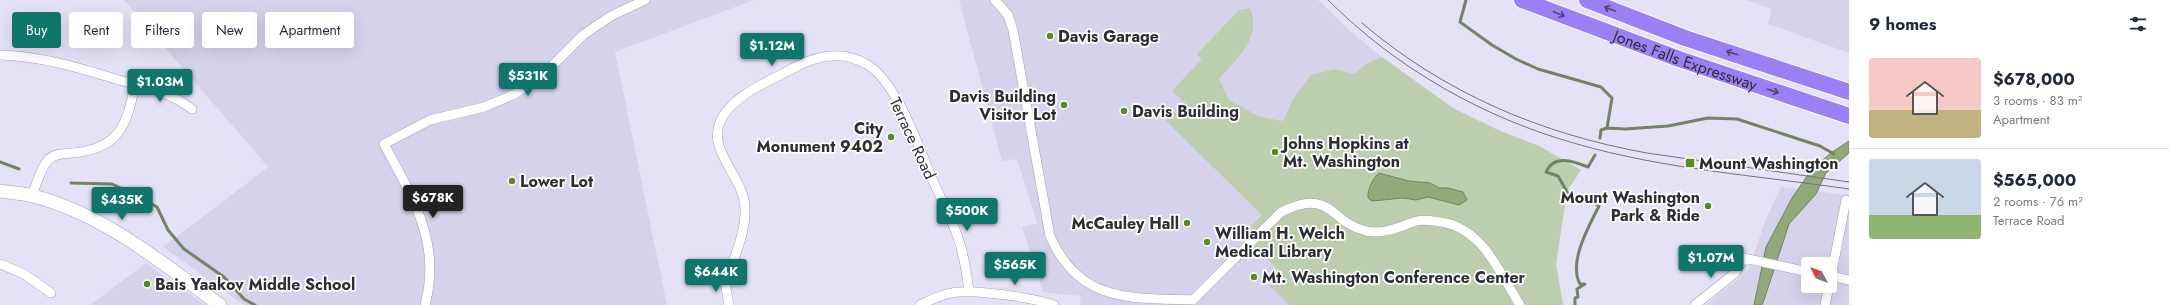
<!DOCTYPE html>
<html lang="en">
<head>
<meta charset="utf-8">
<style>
	:root { --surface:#fff; --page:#f2f2f3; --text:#1f2937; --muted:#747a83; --line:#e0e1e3; --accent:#0f766e }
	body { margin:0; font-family:Jost,sans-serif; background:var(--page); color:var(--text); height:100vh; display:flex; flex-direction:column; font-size:15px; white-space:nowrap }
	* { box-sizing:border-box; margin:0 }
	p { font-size:13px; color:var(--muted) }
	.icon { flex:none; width:22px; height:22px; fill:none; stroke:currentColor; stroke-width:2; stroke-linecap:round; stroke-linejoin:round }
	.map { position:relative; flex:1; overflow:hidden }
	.sheet { display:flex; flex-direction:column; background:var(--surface); width:320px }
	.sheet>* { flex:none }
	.hud { position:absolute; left:12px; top:12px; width:380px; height:36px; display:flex; gap:8px }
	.needle { width:26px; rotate:312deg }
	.controls { position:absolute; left:1801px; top:257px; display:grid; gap:8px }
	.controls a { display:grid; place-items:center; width:36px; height:36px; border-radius:4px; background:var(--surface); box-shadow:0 4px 16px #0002; font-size:20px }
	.price { position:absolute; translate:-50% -34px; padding:0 9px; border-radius:4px; background:var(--accent); color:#fff; font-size:13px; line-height:26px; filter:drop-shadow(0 1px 2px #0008) }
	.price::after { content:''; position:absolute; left:50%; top:24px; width:12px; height:9px; margin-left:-6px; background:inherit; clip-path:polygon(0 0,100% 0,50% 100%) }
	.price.current { background:#222; color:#fff }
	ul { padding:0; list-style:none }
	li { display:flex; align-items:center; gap:12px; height:100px; padding:0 20px }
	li+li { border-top:1px solid var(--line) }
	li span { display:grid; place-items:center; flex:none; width:112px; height:80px; border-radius:4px; color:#555 }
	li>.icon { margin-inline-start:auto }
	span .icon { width:48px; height:48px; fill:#fffc; stroke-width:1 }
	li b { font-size:17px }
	h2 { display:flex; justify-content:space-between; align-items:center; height:48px; padding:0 20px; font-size:17px }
	.pill { padding:0 14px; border-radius:4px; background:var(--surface); box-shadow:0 4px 16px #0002; font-size:14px; line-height:36px }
	.pill.current { background:var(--accent); color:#fff }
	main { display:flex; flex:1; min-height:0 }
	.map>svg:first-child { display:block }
	.built { fill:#d6d2ec; fill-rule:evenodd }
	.green { fill:#bdceae }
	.water { fill:#91a979; stroke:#738464 }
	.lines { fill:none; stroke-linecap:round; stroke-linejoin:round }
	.stream { stroke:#738464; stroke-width:3 }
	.street-casing { stroke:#a3a0b3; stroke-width:10 }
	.secondary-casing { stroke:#a3a0b3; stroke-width:14 }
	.highway-casing { stroke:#fff; stroke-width:18 }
	.street { stroke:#fff; stroke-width:9 }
	.secondary { stroke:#fff; stroke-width:13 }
	.highway { stroke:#9b7ff5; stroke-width:16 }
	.tram { stroke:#74727e; stroke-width:1 }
	.oneway { stroke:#4f466e }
	.poi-dot { fill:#5c8a1c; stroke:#fff; stroke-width:1.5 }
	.labels { text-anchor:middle; stroke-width:3.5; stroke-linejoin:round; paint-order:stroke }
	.poi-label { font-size:16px; font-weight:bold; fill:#2e2d34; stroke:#fff; text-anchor:start }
	.street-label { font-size:16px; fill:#2e2d34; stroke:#fff }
</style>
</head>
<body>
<main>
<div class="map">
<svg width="1849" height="305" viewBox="0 0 1849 305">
	<rect width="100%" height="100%" fill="#e5e2f7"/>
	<path class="built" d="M124,0h630l-139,52 52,253h-423l-81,-58 105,-80z
		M959,0h359l29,28 50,42 34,24 22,14 45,22 41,16 42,24 -14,21 -11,73 7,41h-482l-1,-9 -37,-4 -21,-65 15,-4 -20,-64 -15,2z
		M1747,0h102v53l-81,-29 3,-15z
		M1781,187l68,8v110h-144l43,-34 18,-52zM1808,264h22v22h-22z
		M146,263l59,42h-115z"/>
	<path class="green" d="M1250,8c12,31 -13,50 -31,71l10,21 31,17 23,4 10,-22 18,-24 24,-6 19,5 12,-10 16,-7 71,51 45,22 41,16 42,24 -14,21 -11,73 7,41h-274l-19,-19 11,-14 -39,-36 20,-21 -96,-94 18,-19 -12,-11 30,-32 -5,-5 42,-44z"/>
	<path class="water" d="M1849,141v12l-23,20 -10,21 -27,30 -24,73 -3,8h-8l12,-58 26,-49 20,-29 20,-17z
		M1379,173l30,8 21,2 9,5h9l15,4 4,8 -8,5 -31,-8 -12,3 -13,-2 -31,3 -4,-3c-1,-8 5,-20 11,-25z"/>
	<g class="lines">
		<path class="stream" d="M1466,0l-6,22 32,23 24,14 22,10 63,18 11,11 -5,30
			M1600,138l1,-8 6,-2 18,1 43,-3 40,-8 29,1 83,27 14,8
			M0,162l19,7
			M71,183l41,1 28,13 17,10 11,23 16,19 40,28 20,22 11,6
			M1575,305v-7l3,-1 -1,-8 8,-5h-5c-12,-22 9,-58 19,-78l-13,-8 -15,1 -13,-23 -12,-4c8,-18 27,-11 42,-5l7,-12"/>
		<g class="street-casing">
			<path id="street" d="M995,0l13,15 5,15 37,206c29,67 81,62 143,64l88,-88c51,-25 48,10 85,19 19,4 34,-5 51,-10 7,-2 16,0 24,1 42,6 59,52 79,83
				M0,55c41,1 80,13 119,25 26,7 50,12 73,29
				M32,195c5,-11 8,-27 17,-36 6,-6 16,-5 23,-6 47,-4 55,-27 63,-69
				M0,264l24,10 27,19
				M1830,276l19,4
				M1830,282l16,-82
				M425,305c17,-63 -13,-108 -41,-161l46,-24 54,-13 31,-13 29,-20 39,-39 28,-19 34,-16
				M729,305l-3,-17 1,-9c7,-22 19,-47 18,-70 0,-31 -38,-58 -25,-87 10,-24 44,-39 66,-50 26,-15 54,-24 82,-7 30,19 52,86 66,118 9,20 20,40 26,61 5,16 7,31 9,48
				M920,305c13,-6 25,-12 38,-13 21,-2 77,6 96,13
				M1695,305l40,-32 9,-15 64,14
				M1825,305l4,-19"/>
		</g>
		<g class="secondary-casing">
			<path id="secondary" d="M0,191c11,2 23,2 33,5 71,18 129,67 187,109"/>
		</g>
		<g class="highway-casing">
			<g id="highway">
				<path id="s1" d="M1522,0l157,59 170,57"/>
				<path d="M1587,0l98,38 164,54"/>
			</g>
		</g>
		<use href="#street" class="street"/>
		<use href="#secondary" class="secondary"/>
		<use href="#highway" class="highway"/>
		<path class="tram" d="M1328,0c69,69 156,118 249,144 86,25 183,32 272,45
			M1362,23c82,70 179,111 285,130l202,29"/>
	</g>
	<defs><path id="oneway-shaft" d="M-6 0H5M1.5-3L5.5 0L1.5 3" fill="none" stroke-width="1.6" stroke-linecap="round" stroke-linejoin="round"/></defs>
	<g class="oneway">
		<use href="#oneway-shaft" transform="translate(1610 9) rotate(-159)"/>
		<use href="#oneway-shaft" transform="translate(1559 14) rotate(22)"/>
		<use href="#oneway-shaft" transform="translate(1732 53) rotate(-162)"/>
		<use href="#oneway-shaft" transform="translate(1773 91) rotate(19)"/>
	</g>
	<g class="poi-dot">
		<circle cx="1050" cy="36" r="4"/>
		<circle cx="1064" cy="105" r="4"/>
		<circle cx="1124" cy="111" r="4"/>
		<circle cx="891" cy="137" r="4"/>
		<circle cx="1275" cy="152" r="4"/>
		<rect x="1685" y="158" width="10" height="10" rx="2"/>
		<circle cx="512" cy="181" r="4"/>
		<circle cx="1708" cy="206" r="4"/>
		<circle cx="1187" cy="223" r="4"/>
		<circle cx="1207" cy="242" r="4"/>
		<circle cx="1254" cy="277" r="4"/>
		<circle cx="147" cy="284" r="4"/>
	</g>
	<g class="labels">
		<g class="poi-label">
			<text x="1058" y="42">Davis Garage</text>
			<text x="1056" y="102" text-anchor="end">Davis Building<tspan x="1056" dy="18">Visitor Lot</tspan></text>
			<text x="1132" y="117">Davis Building</text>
			<text x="883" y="134" text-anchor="end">City<tspan x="883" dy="18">Monument 9402</tspan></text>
			<text x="1283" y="149">Johns Hopkins at<tspan x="1283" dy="18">Mt. Washington</tspan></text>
			<text x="1699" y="169">Mount Washington</text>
			<text x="520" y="187">Lower Lot</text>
			<text x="1700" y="203" text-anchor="end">Mount Washington<tspan x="1700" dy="18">Park &amp; Ride</tspan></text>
			<text x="1179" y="229" text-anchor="end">McCauley Hall</text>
			<text x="1215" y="239">William H. Welch<tspan x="1215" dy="18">Medical Library</tspan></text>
			<text x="1262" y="283">Mt. Washington Conference Center</text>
			<text x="155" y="290">Bais Yaakov Middle School</text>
		</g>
		<g class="street-label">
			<text dy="6" stroke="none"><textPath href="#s1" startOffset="174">Jones Falls Expressway</textPath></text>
			<text transform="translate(913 138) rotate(65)" y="6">Terrace Road</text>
		</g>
	</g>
</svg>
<div class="controls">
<a><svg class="needle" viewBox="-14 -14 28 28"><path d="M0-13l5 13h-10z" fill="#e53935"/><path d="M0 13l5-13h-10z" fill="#747a83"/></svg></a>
</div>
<b class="price" style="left:772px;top:67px">$1.12M</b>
<b class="price" style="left:528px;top:97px">$531K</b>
<b class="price" style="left:160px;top:103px">$1.03M</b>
<b class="price current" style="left:433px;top:219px">$678K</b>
<b class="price" style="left:122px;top:221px">$435K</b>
<b class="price" style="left:967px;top:232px">$500K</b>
<b class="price" style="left:1711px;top:279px">$1.07M</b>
<b class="price" style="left:1015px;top:286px">$565K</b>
<b class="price" style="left:716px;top:293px">$644K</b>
<div class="hud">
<a class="pill current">Buy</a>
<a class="pill">Rent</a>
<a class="pill">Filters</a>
<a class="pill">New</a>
<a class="pill">Apartment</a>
</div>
</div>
<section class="sheet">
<h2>9 homes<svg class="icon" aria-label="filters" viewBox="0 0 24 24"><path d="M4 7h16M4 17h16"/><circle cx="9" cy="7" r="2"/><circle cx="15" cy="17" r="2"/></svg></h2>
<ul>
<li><span style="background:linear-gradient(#f6c9c9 65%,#c2b280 0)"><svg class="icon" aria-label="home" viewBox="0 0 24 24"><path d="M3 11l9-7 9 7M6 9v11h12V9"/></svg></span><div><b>$678,000</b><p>3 rooms · 83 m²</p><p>Apartment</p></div></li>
<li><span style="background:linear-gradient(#c9d6e8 70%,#8fb573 0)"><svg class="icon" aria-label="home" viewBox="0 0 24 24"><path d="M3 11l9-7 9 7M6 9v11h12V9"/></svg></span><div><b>$565,000</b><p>2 rooms · 76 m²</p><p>Terrace Road</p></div></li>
</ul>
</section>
</main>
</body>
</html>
